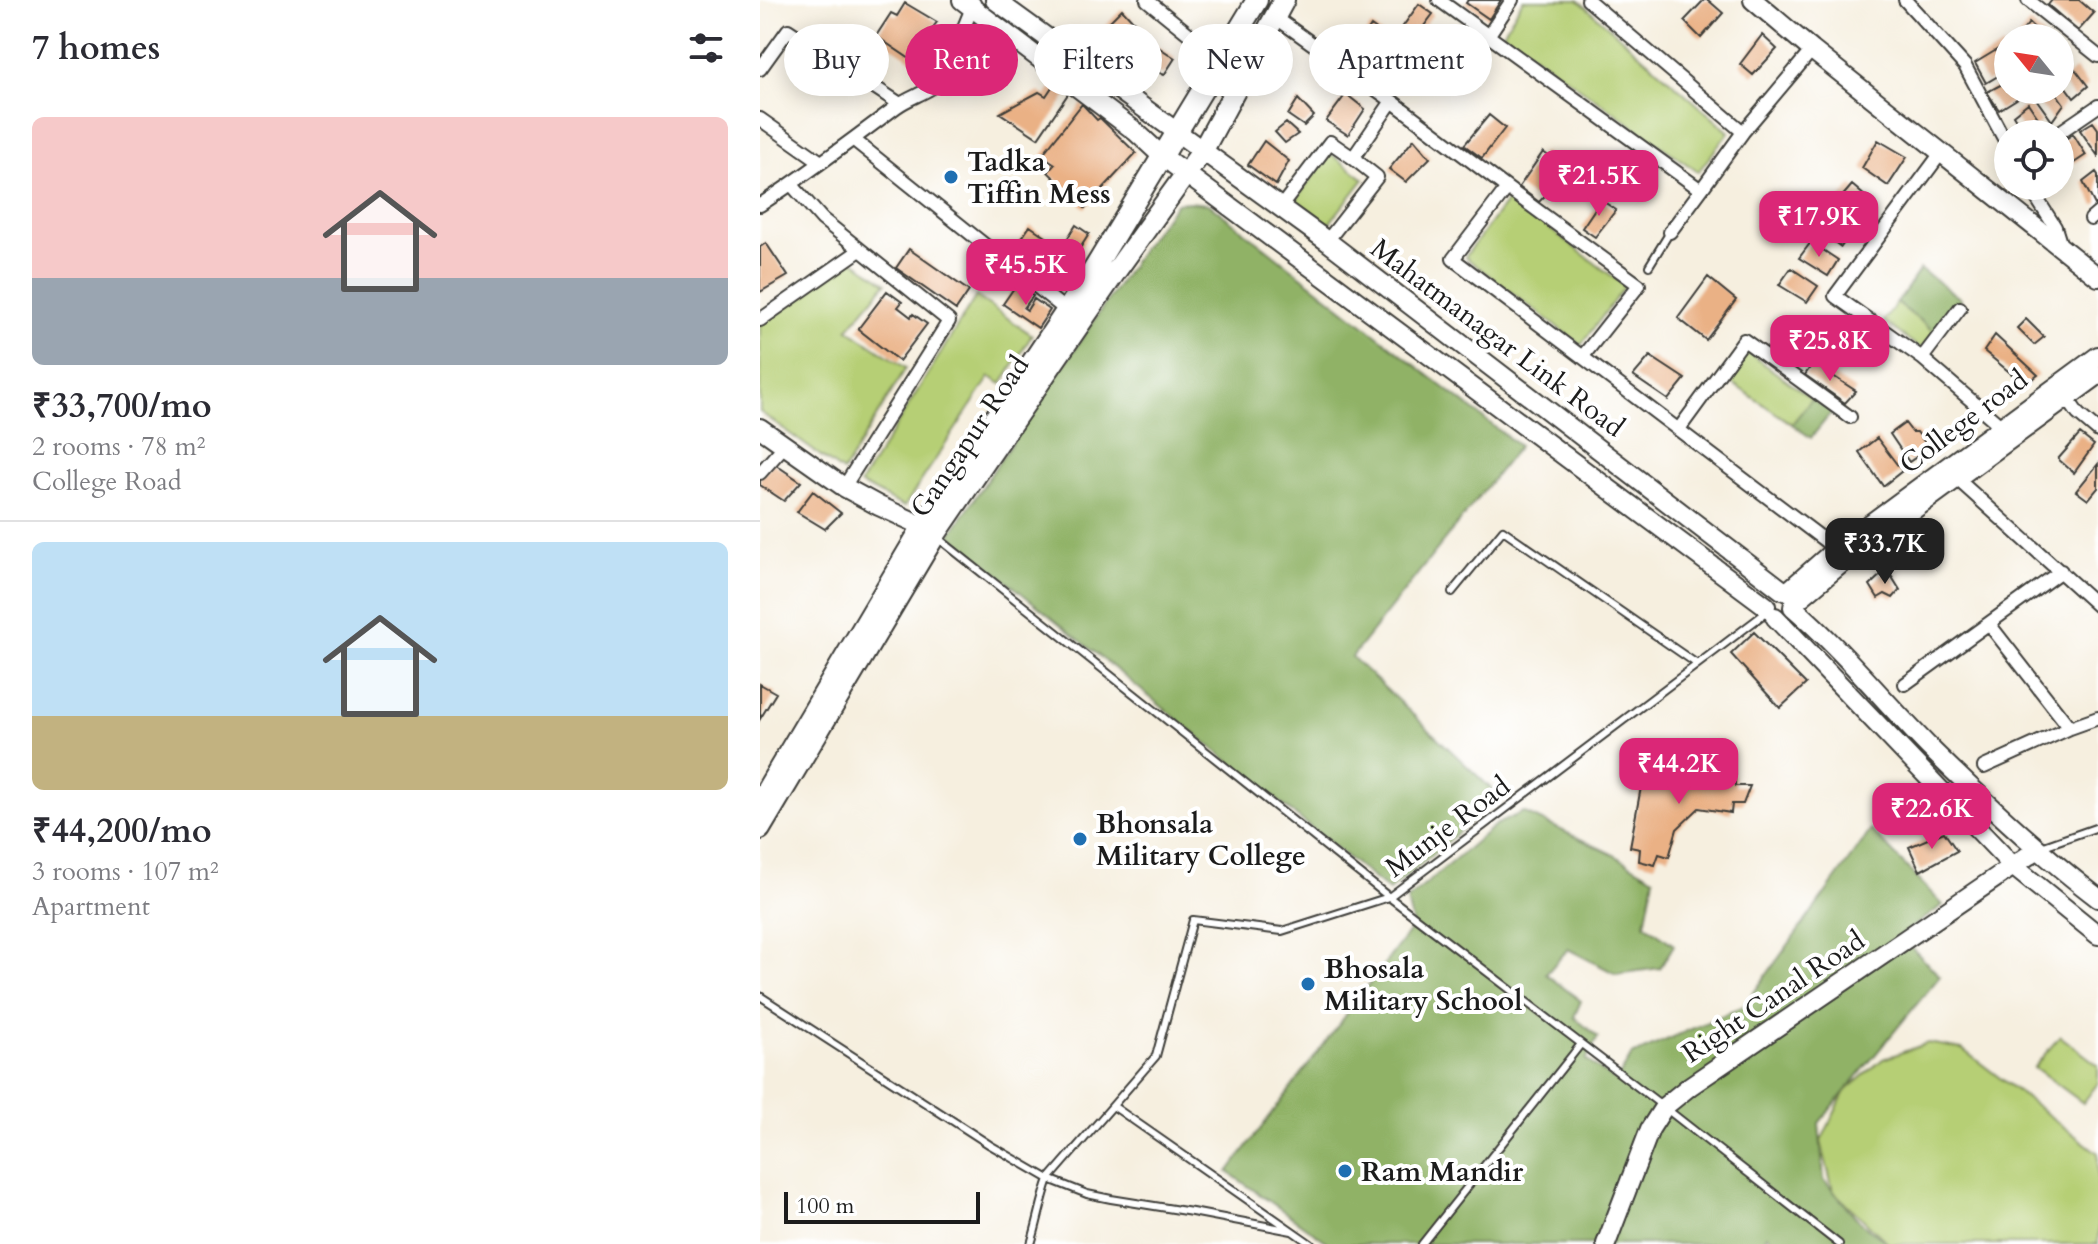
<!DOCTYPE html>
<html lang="en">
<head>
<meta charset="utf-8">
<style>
	:root { --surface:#fff; --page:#f2f2f3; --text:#2b2b33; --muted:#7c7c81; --line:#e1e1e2; --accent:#db2777 }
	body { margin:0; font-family:Cardo,serif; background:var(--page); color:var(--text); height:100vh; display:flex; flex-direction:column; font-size:30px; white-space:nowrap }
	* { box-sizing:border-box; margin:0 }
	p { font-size:26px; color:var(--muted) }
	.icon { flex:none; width:44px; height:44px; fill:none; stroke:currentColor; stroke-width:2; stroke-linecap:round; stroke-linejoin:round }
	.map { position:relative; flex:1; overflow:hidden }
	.sheet { display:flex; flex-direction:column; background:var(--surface); width:760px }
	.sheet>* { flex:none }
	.top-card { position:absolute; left:24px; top:24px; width:760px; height:72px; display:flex; gap:16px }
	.needle { width:52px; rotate:300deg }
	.fabs { position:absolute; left:1234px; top:24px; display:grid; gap:16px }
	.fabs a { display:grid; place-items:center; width:80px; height:80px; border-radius:50%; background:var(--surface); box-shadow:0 4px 20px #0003; font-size:40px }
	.scale { position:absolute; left:24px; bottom:20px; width:196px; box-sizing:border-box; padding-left:8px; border:4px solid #1c1c1c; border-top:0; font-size:22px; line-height:28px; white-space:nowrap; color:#1c1c1c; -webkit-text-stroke:6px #fff; paint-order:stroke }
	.price { position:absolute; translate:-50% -68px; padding:0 18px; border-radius:16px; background:var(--accent); color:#fff; font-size:26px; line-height:52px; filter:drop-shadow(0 2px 4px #0008) }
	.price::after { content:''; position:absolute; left:50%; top:48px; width:24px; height:18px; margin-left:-12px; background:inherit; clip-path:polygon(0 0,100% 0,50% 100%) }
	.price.on { background:#222; color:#fff }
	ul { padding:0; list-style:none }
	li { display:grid; align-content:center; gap:16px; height:424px; padding:0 32px }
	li+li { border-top:2px solid var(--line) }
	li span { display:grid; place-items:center; height:248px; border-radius:12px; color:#555 }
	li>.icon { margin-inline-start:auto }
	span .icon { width:144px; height:144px; fill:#fffc; stroke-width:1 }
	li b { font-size:34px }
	h2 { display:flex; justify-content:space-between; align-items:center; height:96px; padding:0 32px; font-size:34px }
	.pill { padding:0 28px; border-radius:36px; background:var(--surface); box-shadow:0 4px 20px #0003; font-size:28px; line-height:72px }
	.pill.on { background:var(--accent); color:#fff }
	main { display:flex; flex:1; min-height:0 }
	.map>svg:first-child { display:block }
	.green { fill:#b6cf74; stroke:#697648; stroke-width:2 }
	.forest { fill:#90b266; stroke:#566741; stroke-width:2 }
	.building { fill:#eab185 }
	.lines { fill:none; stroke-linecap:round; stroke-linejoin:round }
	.lane-casing { stroke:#3d3c39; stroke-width:10 }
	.street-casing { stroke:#3d3c39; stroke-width:16 }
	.secondary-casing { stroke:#3d3c39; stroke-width:22 }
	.primary-casing { stroke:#3d3c39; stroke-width:24 }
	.lane { stroke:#fff; stroke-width:6 }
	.street { stroke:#fff; stroke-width:12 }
	.secondary { stroke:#fff; stroke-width:18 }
	.primary { stroke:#fff; stroke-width:20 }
	.poi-dot { fill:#1f6fb2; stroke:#fff; stroke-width:3 }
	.labels { text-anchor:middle; stroke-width:8; stroke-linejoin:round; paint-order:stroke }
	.poi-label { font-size:28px; font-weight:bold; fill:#1c1c1c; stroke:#fff; text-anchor:start }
	.street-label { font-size:28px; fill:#1c1c1c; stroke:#fff }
</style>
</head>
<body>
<main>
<section class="sheet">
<h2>7 homes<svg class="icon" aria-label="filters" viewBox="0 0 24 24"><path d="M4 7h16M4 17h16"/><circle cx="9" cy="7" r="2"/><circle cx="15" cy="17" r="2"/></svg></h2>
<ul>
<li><span style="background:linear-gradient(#f6c9c9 65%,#9aa5b1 0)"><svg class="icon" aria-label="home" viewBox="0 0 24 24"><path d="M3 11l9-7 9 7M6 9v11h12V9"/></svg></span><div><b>₹33,700/mo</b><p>2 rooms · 78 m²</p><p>College Road</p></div></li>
<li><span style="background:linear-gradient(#bfe0f5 70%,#c2b280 0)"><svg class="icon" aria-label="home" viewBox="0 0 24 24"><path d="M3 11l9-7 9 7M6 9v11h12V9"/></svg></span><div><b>₹44,200/mo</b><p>3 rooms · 107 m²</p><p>Apartment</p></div></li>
</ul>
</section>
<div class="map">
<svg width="1338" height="1244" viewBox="0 0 1338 1244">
	<rect width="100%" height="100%" fill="#fff"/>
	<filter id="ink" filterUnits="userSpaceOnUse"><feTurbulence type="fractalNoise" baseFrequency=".0125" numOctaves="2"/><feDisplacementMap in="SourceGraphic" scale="16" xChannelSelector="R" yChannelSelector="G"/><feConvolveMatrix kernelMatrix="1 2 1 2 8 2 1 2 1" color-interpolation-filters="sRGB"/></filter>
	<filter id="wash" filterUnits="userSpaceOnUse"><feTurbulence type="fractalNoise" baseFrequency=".006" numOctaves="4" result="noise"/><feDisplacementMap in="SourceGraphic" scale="32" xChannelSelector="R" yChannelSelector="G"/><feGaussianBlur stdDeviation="1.8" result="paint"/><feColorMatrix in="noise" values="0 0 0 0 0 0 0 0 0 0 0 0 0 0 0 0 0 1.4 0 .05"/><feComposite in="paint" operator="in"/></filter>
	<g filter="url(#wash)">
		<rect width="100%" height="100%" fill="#f6efdf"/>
		<path class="green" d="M763,0h55l151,132 -31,40 -195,-139z
			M570,153l34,26 -40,51 -33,-24z
			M749,198l116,88 -44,59 -116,-88z
			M91,259l35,24 -38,46 58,39 -63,104 -83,-60v-89z
			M216,296l56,39 -30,49 -12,-7 -86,130 -44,-23z
			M1137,303l38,29 -14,17 -38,-28z
			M986,351l66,48 -20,25 -66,-45z
			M1300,1036l38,29v18l-15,20 -49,-36z
			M1168,1043l34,6 136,104v91h-209l-56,-53 -12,-50 24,-50 38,-32z"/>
		<path class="forest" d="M429,202l20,2 310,242 -167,211 148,140 -111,94 -439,-356 200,-298 27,-34z
			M1160,269l41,30 -26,33 -38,-29z
			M1052,399l20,13 -21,26 -19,-14z
			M763,812l91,43 40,23 -9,46 29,21 -14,23 -44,6 -48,-25 -22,25 35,27 -7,16 24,20 -12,23 30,21 16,-26 112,-49 127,-176 72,75 -43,31 40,40 -121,147 5,57 36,42 29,22h-110l-12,-9 -5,9h-432l-102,-72 185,-246 -6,-26 88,-75z"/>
		<g id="blocks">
			<path class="building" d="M708,0h33l-12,19 -23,-16z
				M944,0h4l15,13 -22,25 -17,-17z
				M1292,0h27l15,13 -16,18 -30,-26z
				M145,3l32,19 -11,15 5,4 -15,22 -40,-27 15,-23 6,3z
				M659,4l14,10 -19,25 -13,-10z
				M362,9l12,13 -17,17 -12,-13z
				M1269,23l14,13 -2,2h-24z
				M611,26l24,17 -24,32 -21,-17z
				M1002,35l15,14 -24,26 -13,-11z
				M386,39l29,19 -11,17 -29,-14z
				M1243,46l5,8v16l-22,13 -11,-20z
				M1315,69l13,17 -14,12 -12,-16z
				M1248,81v9h23l-32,20 -12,-18z
				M294,84l14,10 -30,44 -38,-25 39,-21 7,4z
				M1281,90h13l10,14 -12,17 -18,-25z
				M586,94l19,15 -17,26 -22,-14z
				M538,99l16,17 -10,10 -16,-11z
				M1268,103l13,19 -13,12h-3l-12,-19z
				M322,104l15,16 3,-2 36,35 -51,55 -37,-36 7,-8 -13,-9z
				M729,115l16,13 -23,30 -18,-13z
				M1333,122l5,7v27l-18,-26z
				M526,123l12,11 -13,9 -10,-11z
				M1313,134l13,21 -12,8 -14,-20z
				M654,139l16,19 -24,24 -17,-13z
				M1118,140l29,17 -19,29 -26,-18z
				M504,141l25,20 -13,24 -28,-20z
				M783,152l26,19 -30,31 -20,-15z
				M1336,172l2,3v28l-3,2 -12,-23z
				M1092,185l14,12 -13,21 -19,-12z
				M841,200l15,10 -21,27 -13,-9z
				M1064,209l29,21 -12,17 -27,-20z
				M316,225l13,9 -12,19 -13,-9z
				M270,226l19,13 -5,8 -3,-2 -10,18 -18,-12z
				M1051,242l27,18 -10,16 -29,-18z
				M6,243l22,33 -28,16v-45z
				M296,244l12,8 -13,18 2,3 -4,6 -14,-10z
				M149,249l60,42 -13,19 -60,-42z
				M311,256l10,7 -15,24 -10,-7z
				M1031,268l27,18 -11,16 -28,-17z
				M948,277l28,23 -30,40 -28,-22z
				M256,285l17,11 -9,12 3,2 7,-11 16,11 -12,18 -35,-24z
				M127,291l15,11 -4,5 13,10 2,-3 14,10 -28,37 -41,-32z
				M1266,319l18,18 -10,8 -17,-17z
				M1092,322l17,14 -22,30 -20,-12z
				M1235,335l43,40 -13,10 -41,-34z
				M890,356l35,23 -17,21 -35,-24z
				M1053,363l43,28 -11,12 -40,-28z
				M1145,423l7,9h5l12,16 -20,14 -19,-28z
				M1320,434l14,11 -20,28 -16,-14z
				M1117,438l25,33 -19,15 -24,-34z
				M13,463l28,19 -17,19 -24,-16v-7z
				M1338,464v24l-10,12 -12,-9z
				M53,491l28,22 -16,16 -28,-17z
				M1127,569l13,21 -7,8 -8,-4 -7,4 -8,-13z
				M994,632l52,52 -26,24 -49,-54z
				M0,684l16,9 -16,26z
				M910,763l65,12v11h15l-7,18h-11l-1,9 -32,-5 -22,21 -8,28 -10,-3 -4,11 -16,-4 1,-12 -10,-2 11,-60 29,-10z
				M1184,832l13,19 -37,20 -11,-24z"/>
		</g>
	</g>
	<g filter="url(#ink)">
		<use href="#blocks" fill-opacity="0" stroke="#3d3c39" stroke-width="2"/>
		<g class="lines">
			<g class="lane-casing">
				<path id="lane" d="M889,266l21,-34
					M178,538l451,359 275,210 175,137
					M692,592l51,-62 194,134
					M1281,847l57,-20
					M0,996l230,149 59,34 107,-123 37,-136 89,11 107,-34 379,-286
					M353,1106l198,138
					M271,1244c7,-22 10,-43 18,-65l38,15 24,5 81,13 100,19
					M662,1244l159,-200"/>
			</g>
			<g class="street-casing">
				<path id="street" d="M387,0l74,60
					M679,0l262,190 42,-58 69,-82
					M828,0l155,132
					M1145,0l60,66 43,80
					M1268,0l70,56
					M515,17l117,84 115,87 -54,71 383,290
					M728,36l24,-36
					M0,69l28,-39 112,74
					M0,119l61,43
					M1297,134l41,-28
					M94,140l213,171
					M1181,153l-106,143 87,62 80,69
					M31,184l31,35 127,102 -105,166
					M1269,186l26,41 6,19
					M747,188l132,97 -56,71
					M0,205c47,-31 91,-64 136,-98 15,-11 35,-15 47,-29l31,-75
					M520,208l50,-66 23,16
					M1331,219l7,-6
					M910,232l31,-42
					M567,241l50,-64 -24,-19 39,-57
					M0,320l100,-70
					M1162,358l38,-50
					M1307,398l11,16 20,17
					M919,429l65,-89 106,77
					M0,473l25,-28
					M1196,478l142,128
					M1229,624l81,104
					M1145,684l156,-113
					M1224,767l86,-39 28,-10"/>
			</g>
			<g class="secondary-casing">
				<path id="secondary" d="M202,0l173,131 27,25 604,450
					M235,0l332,241 455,349
					M993,0l59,50 286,227
					M0,428l84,59 35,19 44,20
					M1027,592l49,-43 262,-193
					M1034,603l55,-46 249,-182
					M1033,607c51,44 93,97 141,145 52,51 106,102 164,146
					M1015,617l238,249 85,69
					M846,1244l44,-115 14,-22 26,-21 348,-237"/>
			</g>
			<g class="primary-casing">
				<path id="primary" d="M0,801l163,-275 168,-252 166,-274
					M0,829l175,-294 181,-264 87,-121 81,-150"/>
			</g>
			<use href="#lane" class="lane"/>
			<use href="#street" class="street"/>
			<use href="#secondary" class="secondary"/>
			<use href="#primary" class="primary"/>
		</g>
	</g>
	<g class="poi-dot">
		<circle cx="191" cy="177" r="8"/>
		<circle cx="320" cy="839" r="8"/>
		<circle cx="548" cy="984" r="8"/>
		<circle cx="585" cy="1171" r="8"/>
	</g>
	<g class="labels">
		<g class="poi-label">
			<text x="207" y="171">Tadka<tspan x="207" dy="32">Tiffin Mess</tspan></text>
			<text x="336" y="833">Bhonsala<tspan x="336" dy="32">Military College</tspan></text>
			<text x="564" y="978">Bhosala<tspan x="564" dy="32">Military School</tspan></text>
			<text x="601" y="1181">Ram Mandir</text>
		</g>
		<g class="street-label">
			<text transform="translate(738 337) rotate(37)" y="10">Mahatmanagar Link Road</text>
			<text transform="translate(1203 421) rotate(-37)" y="10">College road</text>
			<text transform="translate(209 436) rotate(-56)" y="10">Gangapur Road</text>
			<text transform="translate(687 826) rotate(-37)" y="10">Munje Road</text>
			<text transform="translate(1013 996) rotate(-34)" y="10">Right Canal Road</text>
		</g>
	</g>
</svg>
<div class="fabs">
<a><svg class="needle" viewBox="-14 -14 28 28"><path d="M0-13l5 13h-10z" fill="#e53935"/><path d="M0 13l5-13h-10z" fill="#7c7c81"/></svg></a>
<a><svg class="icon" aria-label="locate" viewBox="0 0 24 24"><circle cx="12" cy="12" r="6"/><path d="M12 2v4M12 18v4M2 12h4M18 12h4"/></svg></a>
</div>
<div class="scale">100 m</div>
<b class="price" style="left:839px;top:218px">₹21.5K</b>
<b class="price" style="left:1059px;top:259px">₹17.9K</b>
<b class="price" style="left:266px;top:307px">₹45.5K</b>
<b class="price" style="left:1070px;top:383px">₹25.8K</b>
<b class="price on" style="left:1125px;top:586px">₹33.7K</b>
<b class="price" style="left:919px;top:806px">₹44.2K</b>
<b class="price" style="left:1172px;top:851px">₹22.6K</b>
<div class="top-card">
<a class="pill">Buy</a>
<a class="pill on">Rent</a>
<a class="pill">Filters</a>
<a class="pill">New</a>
<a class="pill">Apartment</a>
</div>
</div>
</main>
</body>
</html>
